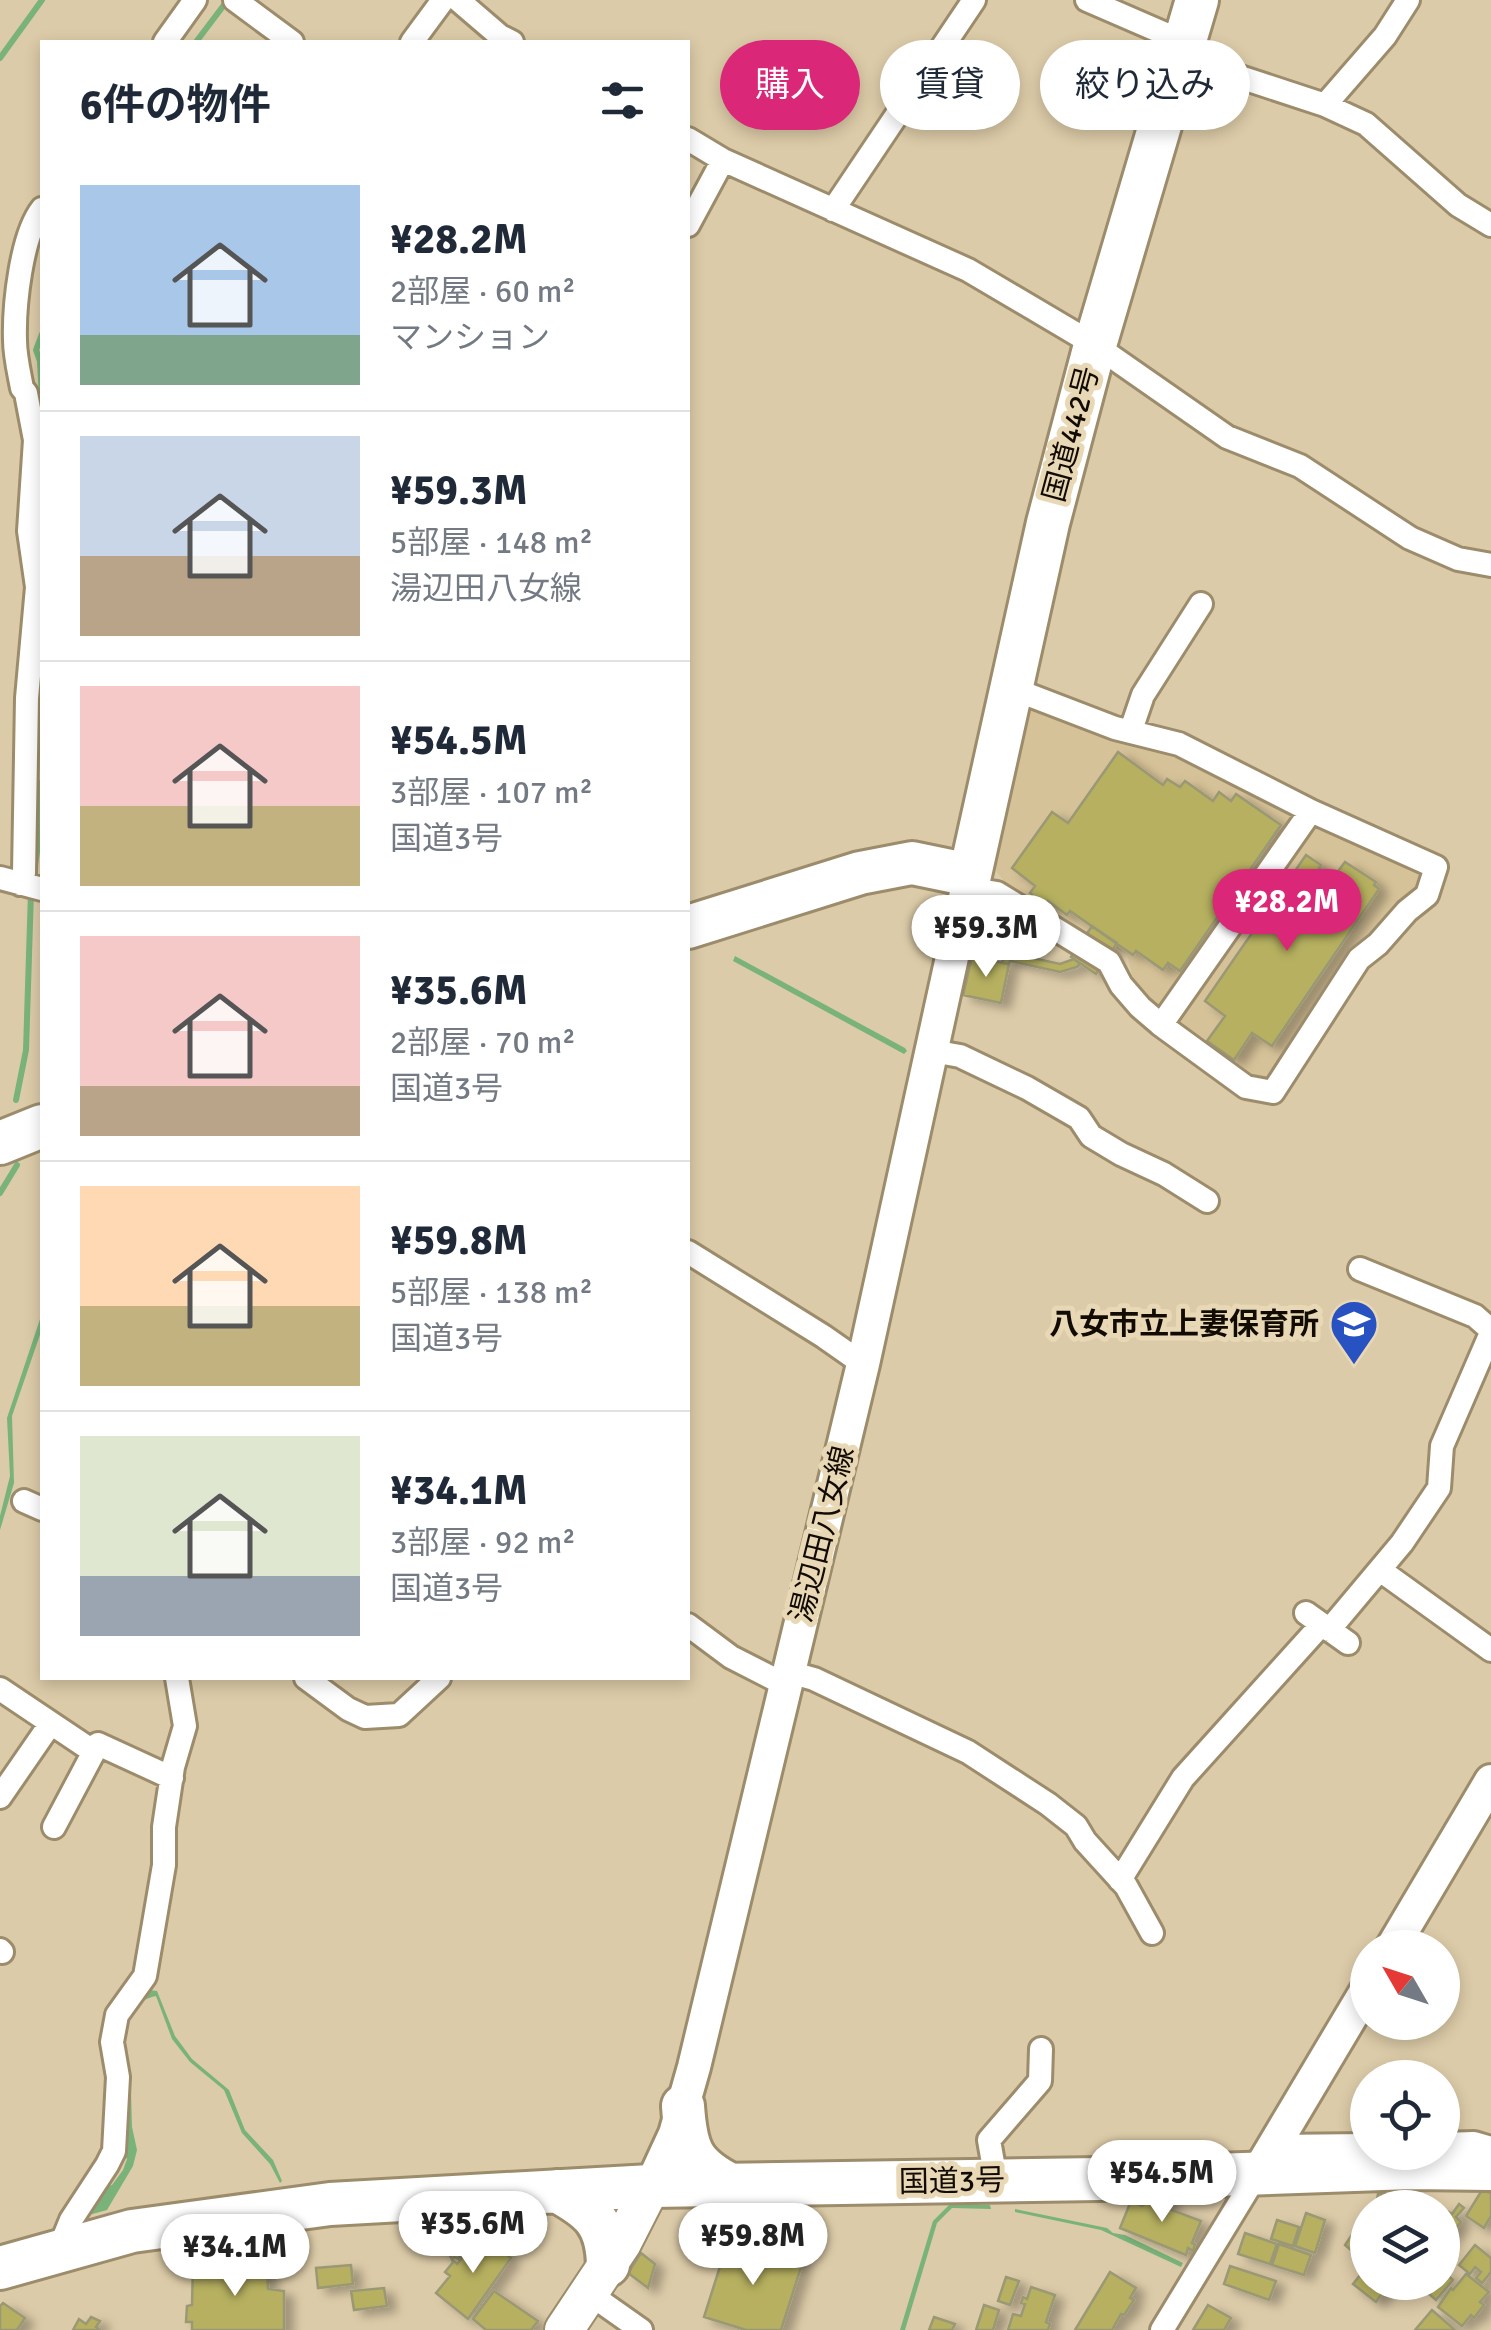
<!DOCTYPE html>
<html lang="ja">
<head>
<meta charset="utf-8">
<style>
	:root { --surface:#fff; --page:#f6f6f7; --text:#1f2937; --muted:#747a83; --line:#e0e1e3; --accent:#db2777 }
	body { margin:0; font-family:Signika,"Noto Sans JP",sans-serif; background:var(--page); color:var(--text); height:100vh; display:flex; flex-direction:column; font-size:38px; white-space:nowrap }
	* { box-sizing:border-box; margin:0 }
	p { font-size:32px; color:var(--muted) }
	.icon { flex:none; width:55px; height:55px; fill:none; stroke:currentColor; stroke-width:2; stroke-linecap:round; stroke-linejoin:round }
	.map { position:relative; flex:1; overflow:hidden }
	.side { position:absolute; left:40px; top:40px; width:650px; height:1640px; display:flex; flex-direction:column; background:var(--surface); border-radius:0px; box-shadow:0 5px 15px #0003 }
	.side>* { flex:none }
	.top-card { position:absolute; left:720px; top:40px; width:620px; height:90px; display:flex; gap:20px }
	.needle { width:65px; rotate:309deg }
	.buttons { position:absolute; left:1350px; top:1930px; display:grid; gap:20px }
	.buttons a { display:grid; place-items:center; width:110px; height:110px; border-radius:50%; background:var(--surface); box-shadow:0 5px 15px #0003; font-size:50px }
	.price { position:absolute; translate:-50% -85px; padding:0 22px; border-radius:35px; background:#fff; color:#222; font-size:32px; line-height:65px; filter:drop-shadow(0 2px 5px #0008) }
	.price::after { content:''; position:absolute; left:50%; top:60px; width:30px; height:22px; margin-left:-15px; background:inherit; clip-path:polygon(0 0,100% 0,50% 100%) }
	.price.selected { background:var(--accent); color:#fff }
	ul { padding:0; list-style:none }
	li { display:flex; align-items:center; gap:30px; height:250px; padding:0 40px }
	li+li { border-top:2px solid var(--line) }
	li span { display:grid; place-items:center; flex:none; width:280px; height:200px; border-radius:0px; color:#555 }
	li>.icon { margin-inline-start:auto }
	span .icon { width:120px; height:120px; fill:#fffc; stroke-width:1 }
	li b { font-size:42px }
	h2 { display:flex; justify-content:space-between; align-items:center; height:120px; padding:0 40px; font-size:42px }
	.tag { padding:0 35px; border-radius:45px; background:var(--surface); box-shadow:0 5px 15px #0003; font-size:35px; line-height:90px }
	.tag.selected { background:var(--accent); color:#fff }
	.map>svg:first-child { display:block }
	.built { fill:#d6c298 }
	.water { fill:#79b37a }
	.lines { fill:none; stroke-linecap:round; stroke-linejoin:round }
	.stream { stroke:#79b37a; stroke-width:6 }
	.building { fill:#b6b061; stroke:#9a9874; stroke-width:2.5; filter:url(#shadow) }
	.street-casing { stroke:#9c8c6b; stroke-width:28 }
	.secondary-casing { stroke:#9c8c6b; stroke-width:38 }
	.primary-casing { stroke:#9c8c6b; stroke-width:42 }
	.highway-casing { stroke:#9c8c6b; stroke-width:48 }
	.street { stroke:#fff; stroke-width:22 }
	.secondary { stroke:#fff; stroke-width:32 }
	.primary { stroke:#fff; stroke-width:38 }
	.highway { stroke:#fff; stroke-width:42 }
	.labels { text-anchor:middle; stroke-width:10; stroke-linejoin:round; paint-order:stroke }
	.street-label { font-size:30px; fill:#110b02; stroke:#e9d8b5 }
	.poi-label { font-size:30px; font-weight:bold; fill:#110b02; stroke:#e9d8b5; text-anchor:end }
</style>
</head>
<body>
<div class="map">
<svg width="1491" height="2330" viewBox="0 0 1491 2330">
	<defs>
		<filter id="shadow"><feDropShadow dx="9" dy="5.5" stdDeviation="5" flood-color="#0004"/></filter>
	</defs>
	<rect width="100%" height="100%" fill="#dccba8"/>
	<path class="built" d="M1030,704l139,45 257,122 -4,13 -139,185 -24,11 -10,-2 -100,-77 -16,-23 -6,-23 -124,-75 -11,-15z"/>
	<path class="water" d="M735,956l170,92 2,3 -3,3 -171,-93z
		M42,1313v16l-30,87 2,67 -14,47v-14l10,-40 -3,-58z
		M149,1990l8,1 18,45 17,23 37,31 16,40 28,30 9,21 -2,2 -10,-19 -28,-31 -18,-43 -34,-28 -18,-23 -16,-43c-45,10 -34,56 -26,88l-6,1 -5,-58 21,-30z
		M127,2093h4l1,34 5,23 -4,16 -26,44 -22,6 17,-29 10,-2 11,-15 4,-11 -3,-4z
		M950,2204l40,1 1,4 -39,-1 -15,15 -32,107h-5l33,-109z
		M1015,2209l92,19 6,5 12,2 58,28 -2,4 -80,-37 -86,-18z"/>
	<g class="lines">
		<path class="stream" d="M196,42l31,-41
			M0,58l42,-58
			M42,334l-6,16 4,11 2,37
			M35,865l7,-46v-37
			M16,1100l10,-50 5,-158
			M0,1193l17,-28"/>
	</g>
	<path class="building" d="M1118,752l45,33 4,-6 13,8 5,-6 28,20 6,-9 12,9 5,-7 45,31 -101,146 -12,-8 -5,7 -27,-19 -3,4 -63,-44 -3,4 -19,-14 -2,4 -16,-12 5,-7 -23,-18 40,-56 16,11z
		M1306,855l15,10 -2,3 14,10 12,-16 31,20 -2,3 5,4 -107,157 -20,-13 -18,27 -27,-19 18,-25 -20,-15z
		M1092,926l25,17 -21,31 -25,-17z
		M1005,952l55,12 14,-5 6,5 -3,3 -17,5 -50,-11 -1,3 -7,-1z
		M972,957l37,7 -8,39 -38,-8z
		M1482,2190l9,3v23l-7,12 -18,-12z
		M1378,2194l42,1 -1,13h-49l3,-5 3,1z
		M1156,2197l16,3 -3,9 32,12 -9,22 3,1 -2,7 -5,-3 -2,7 -66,-27 11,-27 11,5z
		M1459,2204l5,4 -8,9 5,5 -12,15 -7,-5v-24l10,6z
		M1368,2211v39l-3,-2 -6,9 -14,-12z
		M1306,2213l19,7 -10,33 -20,-7z
		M1277,2220l22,7 -6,19 -22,-7z
		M466,2221l-1,5 11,7 -18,26 -4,-2 -2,3 -3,-7 -6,1v-24l4,-5 7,-1 4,3 2,-5z
		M1245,2233l32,11 -7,20 -32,-10z
		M481,2235l30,23 -43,61 -32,-26 14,-17 -5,-4 9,-11 3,3z
		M729,2238l74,23 -22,69h-35l-42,-13z
		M1279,2244l32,11 -7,20 -32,-10z
		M1475,2245l16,13v14l-9,11 -6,-5 5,-6 -6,-5 -5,7 -11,-9z
		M641,2253l14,11 -7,24 -20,-15z
		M267,2264l1,25 16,2v39h-92v-8h-6l1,-16 5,-1 1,-40z
		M351,2265l2,19 -35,4 -2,-20z
		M1368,2265v17h22l-14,20 -23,-18z
		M1230,2266l46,15 -7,19 -45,-16z
		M1110,2272l26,16 -6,10 4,2 -10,15 -3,-1 -9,16h-37z
		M1445,2273l8,7 -17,20 -8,-7 9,-11h5z
		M1466,2274l23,18 -9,10 4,3 -10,13 -3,-3 -9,11 -24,-19 13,-19 2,2z
		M1006,2277l13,4 -9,24 -12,-4z
		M1031,2287l24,8 -9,27 4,2 -2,6h-40l5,-16 8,2 4,-12 -4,-1 2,-6 4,2z
		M384,2288l3,18 -33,4 -3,-19z
		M494,2291l44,30 -7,9h-45l-13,-11z
		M3,2303l22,15 -8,12h-17v-24z
		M984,2305l15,5 -6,20h-17z
		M1208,2305l23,13 -7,12h-31z
		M1432,2310l23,20h-40z
		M91,2317l9,4 -4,6 4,3h-27l6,-11 7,5z
		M934,2317l21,7 -3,6h-23z"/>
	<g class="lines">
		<g class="street-casing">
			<path id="street" d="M235,0l57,42
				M458,0l42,36 12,6
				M1087,0l97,42
				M165,42l30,-42
				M412,42l31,-42
				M1179,57l146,48 41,19 92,81 33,20
				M1325,105l60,-69 23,-36
				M688,139l35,21 245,110 127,75 132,92 73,29 110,72 48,21 33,6
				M833,210l141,-210
				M688,225l35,-65
				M1131,730l12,-35 58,-91
				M0,878l42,11
				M20,884l4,-11 3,-175 10,-111 -8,-56 6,-91 -9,-47 -4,-5c-3,-16 -7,-32 -7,-48 -1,-34 6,-104 27,-131
				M967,888l30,5 112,69 12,23 19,22 21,18 85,62 27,5 86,-133 19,-15 29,-33 20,-16 9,-28 -125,-56 -132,-67 -64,-16 -104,-40
				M1161,1025l150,-214
				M932,1051l28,5 67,32 52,30 12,18 30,18 43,20 43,27
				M688,1252l135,84 40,28
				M1360,1269l115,47 16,14
				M24,1501l18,8
				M1380,1570l111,80
				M1306,1613l42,30
				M688,1625l43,32 55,28
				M1329,1630l73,-87 37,-55 3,-42 49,-113
				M789,1672l25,7 154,73 80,52 28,22 9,15 41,45 26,47
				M306,1678l42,31 17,8 34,-2 40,-37
				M0,1689l94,63
				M0,1797l51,-74
				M54,1827l44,-83 74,34
				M1120,1880l63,-102 139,-154
				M0,1950l2,2
				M1442,2144l32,-1 17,5
				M1274,2146l94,-1
				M996,2180l-7,-40 51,-59 1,-32
				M58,2252l13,-32 36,-55 7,-14 4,-74 -6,-35 5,-27 28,-39 19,-111v-38l9,-60 12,-41 -8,-48
				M590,2294l51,36
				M1162,2330l95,-156"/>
		</g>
		<g class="secondary-casing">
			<path id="secondary" d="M1392,1948l99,-167
				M1257,2174l111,-186
				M651,2186l24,-52 19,-67 169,-703 107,-489"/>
		</g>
		<g class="primary-casing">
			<path id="primary" d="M564,2330l58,-87 29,-57"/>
		</g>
		<g class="highway-casing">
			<path id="highway" d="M688,927l172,-54 52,-10 58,12 78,-352 47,-178 102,-345
				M0,1143l42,-17
				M683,2106c3,43 8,59 48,79
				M557,2191c35,19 50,32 51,74
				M0,2268l132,-37 198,-27 321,-18 448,-7 312,-11 80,1"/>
		</g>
		<use href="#street" class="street"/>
		<use href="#secondary" class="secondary"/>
		<use href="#primary" class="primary"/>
		<use href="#highway" class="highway"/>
	</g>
	<defs>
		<g id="school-pin" transform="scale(2.5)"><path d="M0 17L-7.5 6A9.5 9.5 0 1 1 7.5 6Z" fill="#2852c1" stroke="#e9d8b5"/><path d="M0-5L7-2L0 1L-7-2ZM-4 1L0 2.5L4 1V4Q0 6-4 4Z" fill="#fff"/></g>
	</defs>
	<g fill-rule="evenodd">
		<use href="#school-pin" x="1354" y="1324"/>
	</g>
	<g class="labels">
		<g class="street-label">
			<text transform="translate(1071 434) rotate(-75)" y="10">国道442号</text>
			<text transform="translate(822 1534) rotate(-76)" y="10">湯辺田八女線</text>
			<text transform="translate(952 2181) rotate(-1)" y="10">国道3号</text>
		</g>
		<g class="poi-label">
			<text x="1319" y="1334">八女市立上妻保育所</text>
		</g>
	</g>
</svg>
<div class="buttons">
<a><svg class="needle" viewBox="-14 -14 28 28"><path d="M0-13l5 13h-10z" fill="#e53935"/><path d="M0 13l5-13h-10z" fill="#747a83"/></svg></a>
<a><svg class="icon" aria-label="locate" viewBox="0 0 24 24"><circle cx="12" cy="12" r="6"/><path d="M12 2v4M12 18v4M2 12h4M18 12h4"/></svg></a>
<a><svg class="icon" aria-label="layers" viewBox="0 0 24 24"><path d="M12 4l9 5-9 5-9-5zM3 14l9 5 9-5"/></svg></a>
</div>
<b class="price selected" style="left:1287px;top:954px">¥28.2M</b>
<b class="price" style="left:986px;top:980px">¥59.3M</b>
<b class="price" style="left:1162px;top:2225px">¥54.5M</b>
<b class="price" style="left:473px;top:2276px">¥35.6M</b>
<b class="price" style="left:753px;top:2288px">¥59.8M</b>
<b class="price" style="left:235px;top:2299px">¥34.1M</b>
<div class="top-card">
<a class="tag selected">購入</a>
<a class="tag">賃貸</a>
<a class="tag">絞り込み</a>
</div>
<section class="side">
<h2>6件の物件<svg class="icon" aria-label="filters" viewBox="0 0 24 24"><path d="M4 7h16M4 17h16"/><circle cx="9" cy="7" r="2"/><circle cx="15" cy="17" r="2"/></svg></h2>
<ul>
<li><span style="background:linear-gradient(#a9c7e8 75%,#7fa58c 0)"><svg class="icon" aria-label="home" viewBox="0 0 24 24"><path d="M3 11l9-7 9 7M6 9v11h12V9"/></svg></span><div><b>¥28.2M</b><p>2部屋 · 60 m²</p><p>マンション</p></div></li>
<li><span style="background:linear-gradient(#c9d6e8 60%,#b9a48a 0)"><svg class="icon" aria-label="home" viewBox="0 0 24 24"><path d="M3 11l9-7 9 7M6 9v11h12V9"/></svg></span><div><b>¥59.3M</b><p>5部屋 · 148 m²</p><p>湯辺田八女線</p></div></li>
<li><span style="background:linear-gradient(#f6c9c9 60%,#c2b280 0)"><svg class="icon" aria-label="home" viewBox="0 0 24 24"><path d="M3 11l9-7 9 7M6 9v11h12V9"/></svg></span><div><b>¥54.5M</b><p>3部屋 · 107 m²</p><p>国道3号</p></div></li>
<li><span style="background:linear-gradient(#f6c9c9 75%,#b9a48a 0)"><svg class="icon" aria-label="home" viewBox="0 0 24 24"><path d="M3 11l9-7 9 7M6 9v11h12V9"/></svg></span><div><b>¥35.6M</b><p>2部屋 · 70 m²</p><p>国道3号</p></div></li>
<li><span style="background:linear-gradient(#ffd9b3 60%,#c2b280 0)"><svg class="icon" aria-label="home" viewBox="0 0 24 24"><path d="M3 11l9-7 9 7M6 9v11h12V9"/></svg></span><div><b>¥59.8M</b><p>5部屋 · 138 m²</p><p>国道3号</p></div></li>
<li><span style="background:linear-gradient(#dfe7d0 70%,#9aa5b1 0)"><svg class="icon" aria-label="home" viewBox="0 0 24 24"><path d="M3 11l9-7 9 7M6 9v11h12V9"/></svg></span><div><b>¥34.1M</b><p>3部屋 · 92 m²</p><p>国道3号</p></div></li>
</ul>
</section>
</div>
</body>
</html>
